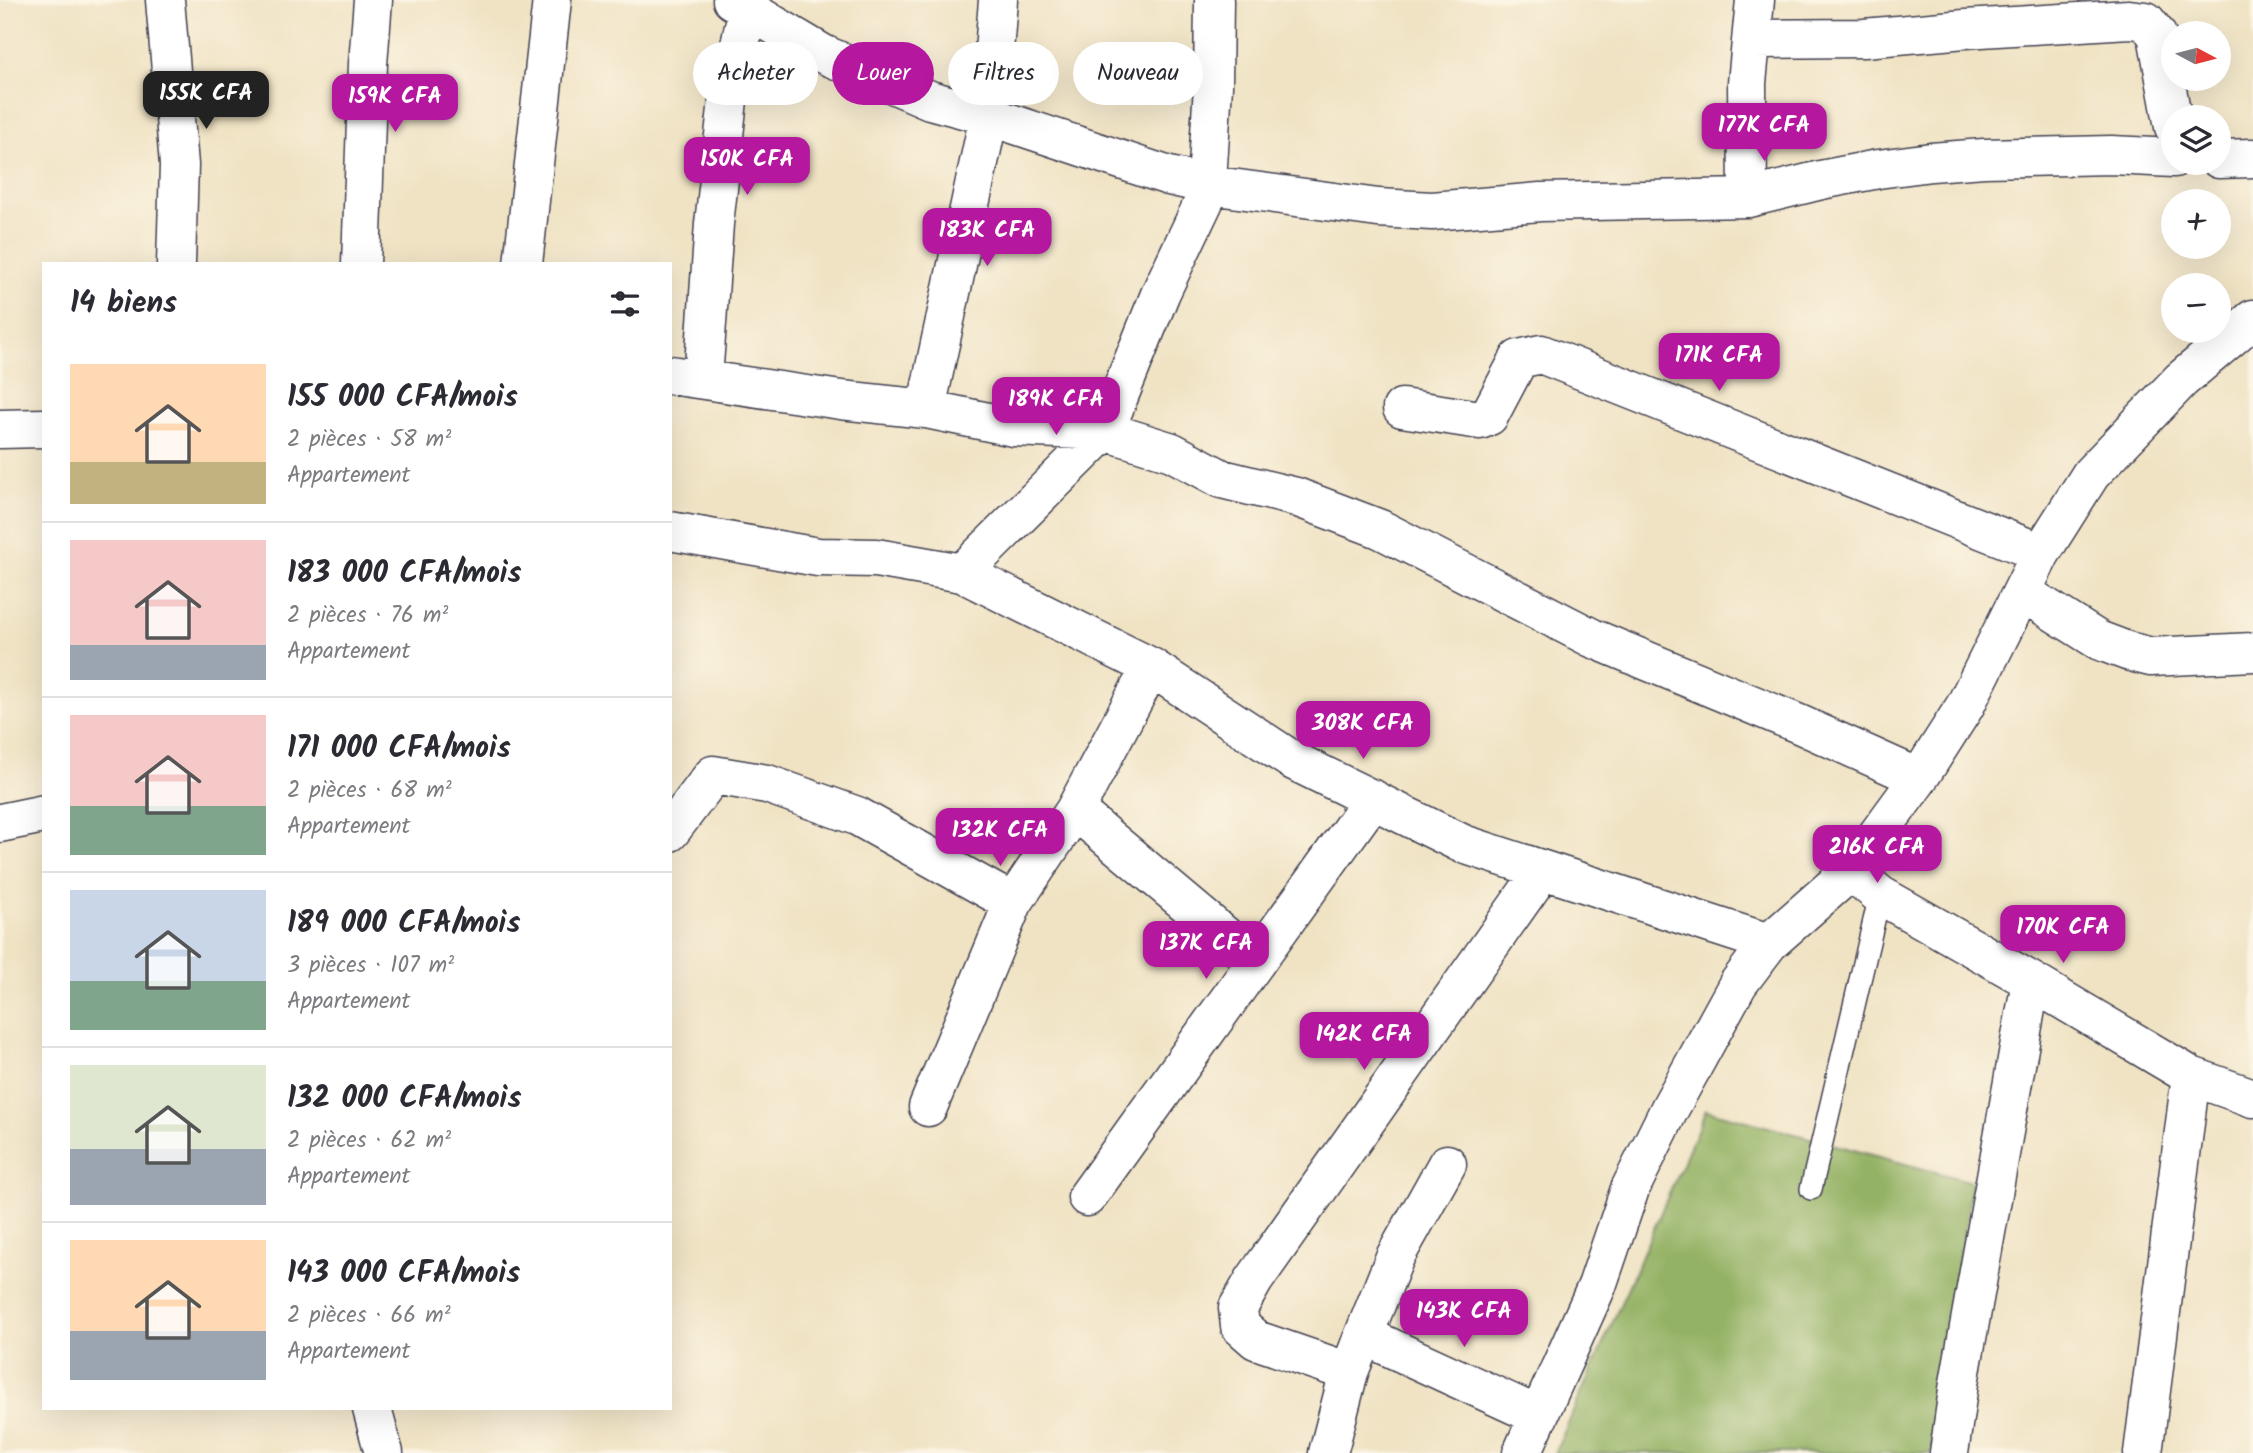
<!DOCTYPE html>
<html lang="fr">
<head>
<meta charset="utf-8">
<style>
	:root { --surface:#fff; --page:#f2f2f3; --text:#2b2b33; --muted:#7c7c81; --line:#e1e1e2; --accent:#b5179e }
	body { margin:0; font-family:Kalam,sans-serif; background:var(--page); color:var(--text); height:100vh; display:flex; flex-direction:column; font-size:26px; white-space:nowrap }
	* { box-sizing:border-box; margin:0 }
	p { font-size:23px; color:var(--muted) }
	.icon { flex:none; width:38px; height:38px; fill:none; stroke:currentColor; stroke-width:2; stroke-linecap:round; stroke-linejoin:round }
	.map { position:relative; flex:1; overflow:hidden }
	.panel { position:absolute; left:42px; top:262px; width:630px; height:1148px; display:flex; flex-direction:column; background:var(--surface); border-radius:0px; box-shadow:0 7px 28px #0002 }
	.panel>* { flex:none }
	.banner { position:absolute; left:693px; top:42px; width:665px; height:63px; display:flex; gap:14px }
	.needle { width:46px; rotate:97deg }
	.tools { position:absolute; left:2161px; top:21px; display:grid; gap:14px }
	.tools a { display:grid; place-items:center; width:70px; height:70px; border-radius:50%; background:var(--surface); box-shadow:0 7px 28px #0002; font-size:35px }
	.price { position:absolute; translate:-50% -60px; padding:0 16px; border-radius:14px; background:var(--accent); color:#fff; font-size:23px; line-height:46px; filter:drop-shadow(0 2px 4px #0008) }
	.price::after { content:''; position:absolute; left:50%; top:42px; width:21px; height:16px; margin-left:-10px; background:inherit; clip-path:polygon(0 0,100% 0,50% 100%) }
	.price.selected { background:#222; color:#fff }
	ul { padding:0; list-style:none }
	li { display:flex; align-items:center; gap:21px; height:175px; padding:0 28px }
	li+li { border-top:2px solid var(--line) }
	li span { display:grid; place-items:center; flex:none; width:196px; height:140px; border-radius:0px; color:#555 }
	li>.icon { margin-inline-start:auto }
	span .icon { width:84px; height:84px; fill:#fffc; stroke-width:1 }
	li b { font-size:30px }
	h2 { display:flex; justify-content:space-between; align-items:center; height:84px; padding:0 28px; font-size:30px }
	.pill { padding:0 24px; border-radius:32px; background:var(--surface); box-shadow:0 7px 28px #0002; font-size:24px; line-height:63px }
	.pill.selected { background:var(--accent); color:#fff }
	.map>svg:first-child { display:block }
	.forest { fill:#94b265; stroke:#5b6a50; stroke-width:2 }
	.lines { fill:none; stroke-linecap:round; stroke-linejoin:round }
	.service-casing { stroke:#413f50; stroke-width:24 }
	.minor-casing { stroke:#413f50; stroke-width:41 }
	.service { stroke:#fff; stroke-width:21 }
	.minor { stroke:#fff; stroke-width:38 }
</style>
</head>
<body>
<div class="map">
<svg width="2253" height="1453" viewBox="0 0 2253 1453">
	<rect width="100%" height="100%" fill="#fcf5e5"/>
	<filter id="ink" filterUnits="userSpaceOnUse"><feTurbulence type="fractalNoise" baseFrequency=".0143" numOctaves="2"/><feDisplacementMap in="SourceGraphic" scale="14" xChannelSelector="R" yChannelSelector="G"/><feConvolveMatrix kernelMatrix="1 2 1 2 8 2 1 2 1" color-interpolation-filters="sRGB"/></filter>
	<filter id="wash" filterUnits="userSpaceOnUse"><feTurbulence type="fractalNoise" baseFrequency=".00686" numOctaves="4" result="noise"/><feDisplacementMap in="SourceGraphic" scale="28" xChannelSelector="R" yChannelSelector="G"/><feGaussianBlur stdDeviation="1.57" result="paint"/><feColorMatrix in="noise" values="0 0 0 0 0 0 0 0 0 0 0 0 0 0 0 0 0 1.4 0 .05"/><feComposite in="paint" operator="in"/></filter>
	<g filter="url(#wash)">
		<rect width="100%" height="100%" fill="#f0e3c4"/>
		<path class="forest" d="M1706,1110l266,72 -41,271h-376z"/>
	</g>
	<g filter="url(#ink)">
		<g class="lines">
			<g class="service-casing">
				<path id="service" d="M1811,1189l69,-294"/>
			</g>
			<g class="minor-casing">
				<path id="minor" d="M165,0l14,165 -3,99
					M732,0l91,54 107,46 59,16 180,60 40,9 169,23 54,3 108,-9 208,-4 73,-18 57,-11 53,-7 53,-4 127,-3 63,3
					M1752,39l112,-1 101,-9 164,-10 17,2 11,14 17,92
					M2219,159l34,-1
					M1748,198l-1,-115 8,-83
					M361,264l7,-200 5,-64
					M523,264l29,-264
					M670,375l171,25 85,9 87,18 92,4 67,21 50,27 74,18 84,32 212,109 207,86 120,54
					M703,379l11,-155 14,-124 20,-92
					M1402,408l78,12 9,-4 30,-57 22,-5 500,199
					M926,409l63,-293 9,-116
					M0,429l44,-1
					M670,531l148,26 58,1 86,15 143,-142 56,-139 45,-95 7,-111 1,-86
					M962,573l189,94 141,93 171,84 306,99
					M2022,592l76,48 29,11 24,6 102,-5
					M1075,810l181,152
					M0,823l44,-9
					M670,832l43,-57 54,9 90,32 156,87
					M1851,871l29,24 151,86 160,95 62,22
					M928,1107l85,-204 62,-93 76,-143
					M1087,1197l286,-398
					M1365,1336l174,80
					M1349,1372l-93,-32 -16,-14 -2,-18 16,-28 289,-410
					M372,1409l12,44
					M1328,1453l21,-81 46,-115 52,-93
					M1522,1453l75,-167 33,-97 40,-81 68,-124 31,-41 82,-72 68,-93 46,-72 76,-153 50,-79 90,-94 72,-61
					M1949,1453l10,-70 72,-402
					M2143,1453l48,-377"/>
			</g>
			<use href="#service" class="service"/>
			<use href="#minor" class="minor"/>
		</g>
	</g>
</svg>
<div class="tools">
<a><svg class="needle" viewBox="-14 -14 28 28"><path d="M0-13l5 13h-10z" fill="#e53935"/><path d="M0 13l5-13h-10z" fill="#7c7c81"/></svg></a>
<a><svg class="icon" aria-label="layers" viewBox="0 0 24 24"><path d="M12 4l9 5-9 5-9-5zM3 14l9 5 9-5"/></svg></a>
<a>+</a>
<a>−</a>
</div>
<b class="price selected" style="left:206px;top:131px">155K CFA</b>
<b class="price" style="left:395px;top:134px">159K CFA</b>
<b class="price" style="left:1764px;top:163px">177K CFA</b>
<b class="price" style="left:747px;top:197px">150K CFA</b>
<b class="price" style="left:987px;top:268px">183K CFA</b>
<b class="price" style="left:1719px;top:393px">171K CFA</b>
<b class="price" style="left:1056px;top:437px">189K CFA</b>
<b class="price" style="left:1363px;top:761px">308K CFA</b>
<b class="price" style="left:1000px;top:868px">132K CFA</b>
<b class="price" style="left:1877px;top:885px">216K CFA</b>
<b class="price" style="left:2063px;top:965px">170K CFA</b>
<b class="price" style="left:1206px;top:981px">137K CFA</b>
<b class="price" style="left:1364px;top:1072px">142K CFA</b>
<b class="price" style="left:1464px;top:1349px">143K CFA</b>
<div class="banner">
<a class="pill">Acheter</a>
<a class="pill selected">Louer</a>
<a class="pill">Filtres</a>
<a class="pill">Nouveau</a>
</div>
<section class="panel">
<h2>14 biens<svg class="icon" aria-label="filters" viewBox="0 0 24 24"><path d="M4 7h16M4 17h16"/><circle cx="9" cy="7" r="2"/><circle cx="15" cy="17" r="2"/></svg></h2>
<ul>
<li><span style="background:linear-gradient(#ffd9b3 70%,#c2b280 0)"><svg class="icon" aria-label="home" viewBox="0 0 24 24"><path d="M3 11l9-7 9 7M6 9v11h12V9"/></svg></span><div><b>155 000 CFA/mois</b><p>2 pièces · 58 m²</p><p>Appartement</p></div></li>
<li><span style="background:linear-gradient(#f6c9c9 75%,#9aa5b1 0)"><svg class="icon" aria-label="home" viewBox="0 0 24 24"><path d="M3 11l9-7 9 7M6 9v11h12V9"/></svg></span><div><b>183 000 CFA/mois</b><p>2 pièces · 76 m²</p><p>Appartement</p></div></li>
<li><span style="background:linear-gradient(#f6c9c9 65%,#7fa58c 0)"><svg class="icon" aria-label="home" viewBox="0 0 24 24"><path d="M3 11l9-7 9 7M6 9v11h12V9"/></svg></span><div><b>171 000 CFA/mois</b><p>2 pièces · 68 m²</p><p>Appartement</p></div></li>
<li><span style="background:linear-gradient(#c9d6e8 65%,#7fa58c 0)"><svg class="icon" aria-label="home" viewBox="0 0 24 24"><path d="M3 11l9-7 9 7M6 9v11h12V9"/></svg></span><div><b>189 000 CFA/mois</b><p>3 pièces · 107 m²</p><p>Appartement</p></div></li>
<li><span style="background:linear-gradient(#dfe7d0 60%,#9aa5b1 0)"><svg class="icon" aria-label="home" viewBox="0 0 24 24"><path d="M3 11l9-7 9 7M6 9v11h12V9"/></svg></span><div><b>132 000 CFA/mois</b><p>2 pièces · 62 m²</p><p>Appartement</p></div></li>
<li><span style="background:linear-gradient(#ffd9b3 65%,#9aa5b1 0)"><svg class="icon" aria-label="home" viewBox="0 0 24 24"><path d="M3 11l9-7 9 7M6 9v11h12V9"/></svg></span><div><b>143 000 CFA/mois</b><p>2 pièces · 66 m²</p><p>Appartement</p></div></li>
</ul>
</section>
</div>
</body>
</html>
